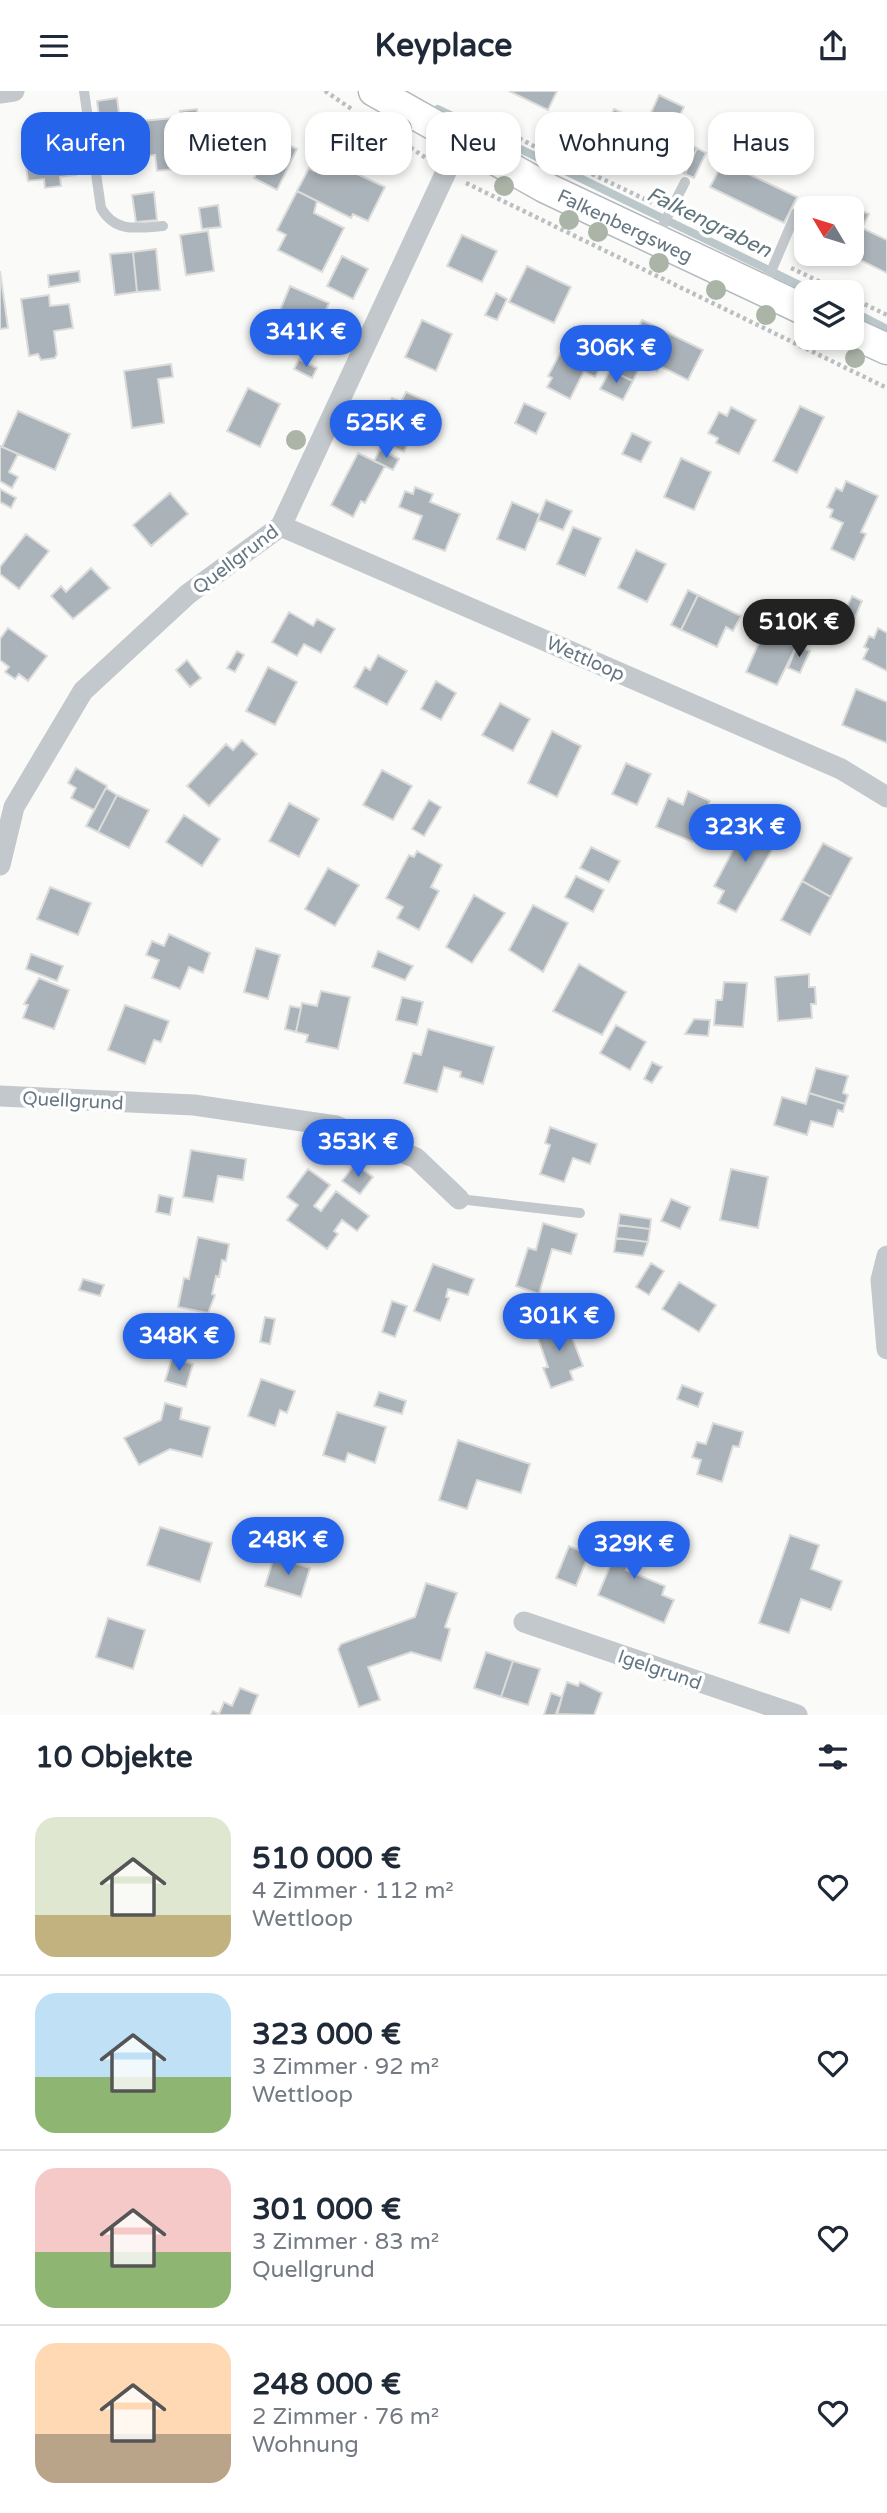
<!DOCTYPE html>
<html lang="de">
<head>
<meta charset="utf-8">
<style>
	:root { --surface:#fff; --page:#f6f6f7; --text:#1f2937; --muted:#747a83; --line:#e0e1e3; --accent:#2563eb }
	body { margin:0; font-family:"Varela Round",sans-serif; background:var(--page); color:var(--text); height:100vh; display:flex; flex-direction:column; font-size:26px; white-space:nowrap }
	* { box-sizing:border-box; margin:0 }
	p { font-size:23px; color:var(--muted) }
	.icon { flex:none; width:38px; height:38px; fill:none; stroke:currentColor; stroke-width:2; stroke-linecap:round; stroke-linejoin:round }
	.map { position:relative; height:1624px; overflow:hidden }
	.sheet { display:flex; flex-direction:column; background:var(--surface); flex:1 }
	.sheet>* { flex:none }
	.guide { position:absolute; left:21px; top:21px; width:845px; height:63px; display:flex; gap:14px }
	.needle { width:46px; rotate:308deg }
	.controls { position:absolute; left:794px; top:105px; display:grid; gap:14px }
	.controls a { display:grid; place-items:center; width:70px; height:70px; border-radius:14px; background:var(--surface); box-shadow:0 4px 10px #0003; font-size:35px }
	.price { position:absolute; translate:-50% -60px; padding:0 16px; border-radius:24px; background:var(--accent); color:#fff; font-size:23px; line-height:46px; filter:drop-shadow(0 2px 4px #0008) }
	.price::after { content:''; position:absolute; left:50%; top:42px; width:21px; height:16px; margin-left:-10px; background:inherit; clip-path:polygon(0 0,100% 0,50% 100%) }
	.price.current { background:#222; color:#fff }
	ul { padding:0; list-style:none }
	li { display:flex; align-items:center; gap:21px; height:175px; padding:0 35px }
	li+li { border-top:2px solid var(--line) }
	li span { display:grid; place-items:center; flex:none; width:196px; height:140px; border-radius:21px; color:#555 }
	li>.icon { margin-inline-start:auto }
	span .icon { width:84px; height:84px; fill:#fffc; stroke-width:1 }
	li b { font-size:30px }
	h2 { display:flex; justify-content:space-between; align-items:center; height:84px; padding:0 35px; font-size:30px }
	.pill { padding:0 24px; border-radius:21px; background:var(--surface); box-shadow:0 4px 10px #0003; font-size:24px; line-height:63px }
	.pill.current { background:var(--accent); color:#fff }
	header { display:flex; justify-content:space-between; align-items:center; height:91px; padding:0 35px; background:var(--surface); font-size:32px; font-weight:800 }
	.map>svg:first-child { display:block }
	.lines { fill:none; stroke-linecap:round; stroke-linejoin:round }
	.stream { stroke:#bbc7cb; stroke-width:8 }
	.building { fill:#aab3b9; stroke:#dcdcda; stroke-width:2 }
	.secondary-casing { stroke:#b3babf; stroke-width:33 }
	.path { stroke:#bbbfc2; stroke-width:4.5; stroke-dasharray:3.5 3.5; stroke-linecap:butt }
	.lane { stroke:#c3c8cc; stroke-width:10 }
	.street { stroke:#c3c8cc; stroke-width:21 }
	.secondary { stroke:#fff; stroke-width:30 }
	.tree { fill:#aab4a7 }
	.labels { text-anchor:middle; stroke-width:7; stroke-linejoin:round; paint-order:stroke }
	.street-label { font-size:19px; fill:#657683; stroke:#fff }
	.water-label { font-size:21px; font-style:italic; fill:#60757c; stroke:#fff }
</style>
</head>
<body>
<header><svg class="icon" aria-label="menu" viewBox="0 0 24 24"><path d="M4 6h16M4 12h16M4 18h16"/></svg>Keyplace<svg class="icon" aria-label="share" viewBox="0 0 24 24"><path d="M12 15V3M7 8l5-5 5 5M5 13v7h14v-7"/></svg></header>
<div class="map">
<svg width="887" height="1624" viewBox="0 0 887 1624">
	<rect width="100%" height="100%" fill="#fafaf8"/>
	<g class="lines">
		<path class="stream" d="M438,18l376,183
			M852,220l35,18"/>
	</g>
	<path class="building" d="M509,0h48l-9,19z
		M659,4l25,12 -14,29 18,8 -13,27 -73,-35 12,-27 32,15z
		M117,7l4,30 -20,3 -4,-30z
		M197,18l3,41 -28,2 2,17 -17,2 -2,-16 -21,3 -4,-36 44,-4 6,-3v-4z
		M243,27l19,9 -13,22 -8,-4z
		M259,39l38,19 -20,41 -23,-12 6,-12 -6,-3 4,-8 -9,-5z
		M72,53l4,31 -16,2 1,9 -16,2 -1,-9 -16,2 -4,-31z
		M688,53l9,4 -12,26 -9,-5z
		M697,57l9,5 -12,25 -9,-4z
		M321,66l64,30 -17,34 -15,-7 -2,4 -54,-27 12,-23 5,3z
		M723,71l74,35 -13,26 -74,-36z
		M297,100l20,10 -3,12 30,15 -22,44 -44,-22 8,-15 -9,-5z
		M154,101l3,28 -21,2 -4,-27z
		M808,106l14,7 -3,4h-12v11l-8,-3z
		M846,113l23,10 -7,14 25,12v33l-39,-19h4v-46h-8z
		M218,114l3,22 -19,2 -3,-21z
		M208,140l6,40 -28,4 -6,-40z
		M462,144l35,16 -15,31 -35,-16z
		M156,158l4,41 -23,2 -4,-40z
		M133,161l4,40 -22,3 -5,-41z
		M342,165l26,13 -15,30 -26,-13z
		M527,175l44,21 -17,36 -45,-21z
		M0,180l8,57 -8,1z
		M79,180l1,11 -31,5 -1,-12z
		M290,195l39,17 -15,34 -38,-17z
		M496,202l11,6 -10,21 -12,-5z
		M49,204l1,11 19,-2 4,24 -19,3 3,23 -2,4 -14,2 -3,-6 -9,2 -8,-57z
		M422,229l30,14 -16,37 -31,-14z
		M642,229l61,30 -15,30 -28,-14 -3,5 -16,-8 -8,18 -15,-7z
		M574,236l38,18 -17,32 -11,-6 -14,28 -23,-12 5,-9 -4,-2z
		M299,268l18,9 -5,10 -18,-9z
		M171,273l2,13 -15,2 6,44 -32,5 -8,-57z
		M610,279l23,11 -10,19 -23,-11z
		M248,297l32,16 -20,43 -33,-16z
		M406,301l20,9 -22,51 -32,-15 20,-39 9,4z
		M524,312l22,10 -10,21 -21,-11z
		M800,315l24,11 -27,56 -24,-12z
		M731,316l25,13 -17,34 -23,-11 2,-5 -10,-5 11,-21 8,4z
		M18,320l52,23 -15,36 -53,-23z
		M632,342l19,9 -10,20 -19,-8z
		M0,355l18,8 -9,18 9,5 -6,11 -12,-7z
		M380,358l19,10 -6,11 -19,-9z
		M358,362l27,13 -20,37 -4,-2 -8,16 -22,-12z
		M681,367l30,14 -17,38 -30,-13z
		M846,390l32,15 -17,36 5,2 -12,26 -23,-11 12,-26 -13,-6 3,-7 -6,-3 9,-19 6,3z
		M415,396l18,7 -3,8 30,12 -15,37 -32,-12 9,-23 -23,-9 6,-16 8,3z
		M0,398l16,9 -5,10 -11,-6z
		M170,402l18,21 -37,32 -18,-21z
		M546,409l26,11 -9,19 -25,-10z
		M512,411l28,12 -15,36 -28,-11z
		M573,436l28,11 -16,38 -28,-12z
		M26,443l23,17 -30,38 -19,-15v-7z
		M636,459l30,14 -19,38 -29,-14z
		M91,477l19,20 -37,31 -22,-23 10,-10 5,6z
		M688,499l10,5 -17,35 -10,-5z
		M698,504l43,21 -8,15 -7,-4 -9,20 -36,-17z
		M852,505l10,5 -8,19 -11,-5z
		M289,521l24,14 4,-7 18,10 -14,24 -17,-9 -7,12 -25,-14z
		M8,537l39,28 -19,25 -9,-7 -4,5 -10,-7 4,-5 -9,-7v-21z
		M878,537l9,5v38l-24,-12 5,-10 -4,-2 5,-11 5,2z
		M764,540l33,14 -20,40 -31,-13z
		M797,554l13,6 -10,22 -12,-5z
		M237,560l7,4 -9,17 -8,-4z
		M378,564l29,16 -20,34 -33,-18 11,-20 5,3z
		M187,569l14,18 -11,9 -14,-17z
		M268,576l29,15 -22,43 -29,-14z
		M436,590l20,12 -15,27 -20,-11z
		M856,598l31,13v41l-45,-18z
		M500,612l30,16 -17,32 -31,-16z
		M552,640l29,15 -24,51 -29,-14z
		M242,649l15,14 -48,52 -22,-20 39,-42 7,6z
		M626,672l25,11 -14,31 -25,-11z
		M76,677l31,18 -13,24 -23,-12 5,-10 -8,-5z
		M382,679l30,16 -19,34 -30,-15z
		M106,697l11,7 -19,37 -12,-6z
		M688,700l22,10 -17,41 -37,-15 12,-29 15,7z
		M117,704l32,15 -20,38 -31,-16z
		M429,709l12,7 -17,29 -12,-7z
		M289,712l30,16 -20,38 -30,-16z
		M184,724l36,24 -18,27 -36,-24z
		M749,729l31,16 -44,76 -18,-9 6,-12 -10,-5z
		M823,752l29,15 -21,39 -29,-16z
		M591,756l29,14 -11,21 -29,-14z
		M417,760l25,14 -11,22 8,4 -20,39 -22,-12 6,-11 -17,-9 23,-43 5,2z
		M328,777l31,17 -24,41 -30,-17z
		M576,785l28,14 -11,22 -28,-15z
		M802,790l29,16 -21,38 -29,-15z
		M50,796l41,16 -13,32 -41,-16z
		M474,804l31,18 -33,50 -26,-16z
		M533,814l35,18 -25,49 -34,-22z
		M169,843l41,19 -7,20 -14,-6 -9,22 -28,-11 7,-18 -13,-5 6,-14 12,5z
		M256,857l24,7 -12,44 -24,-7z
		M378,860l35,15 -8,14 -33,-13z
		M31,863l32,12 -6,15 -31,-12z
		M579,873l47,28 -24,43 -49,-24z
		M809,883v13h6l1,17h-5l1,14 -34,3 -3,-44z
		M39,887l30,12 -15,39 -31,-11 5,-13 -4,-1z
		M724,891l23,1 -4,44 -29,-2 2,-25h6z
		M321,900l29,6 -12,52 -32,-7 2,-7 -12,-3 6,-29 15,3z
		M402,906l21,5 -6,23 -21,-5z
		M125,914l44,16 -8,21 -7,-2 -9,24 -37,-14z
		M290,915l11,2 -5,24 -11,-3z
		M694,928l16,1 -2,16 -23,-2z
		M616,934l30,17 -16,28 -30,-17z
		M428,938l66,18 -11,37 -23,-7 1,-5 -17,-5 -7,25 -33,-9 9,-30 8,2z
		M652,971l10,5 -10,16 -8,-4z
		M816,977l32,8 -5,17 5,2 -3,9 -36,-11z
		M809,1002l36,11 -2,8 -5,-2 -5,17 -22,-6 -4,14 -33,-10 8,-28 24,7z
		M550,1036l47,17 -7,20 -17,-6 -9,24 -24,-8 10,-29 -5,-2z
		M191,1059l55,9 -3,21 -25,-4 -5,26 -30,-5z
		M355,1073l18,13 -13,17 -18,-13z
		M308,1078l22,16 -16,21 7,5 15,-20 33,25 -12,15 -15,-11 -8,11 4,3 -11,15 -40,-29 11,-15 -11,-8z
		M731,1078l37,8 -10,51 -38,-8z
		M159,1104l14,3 -3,17 -14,-3z
		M671,1108l19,8 -10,22 -19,-8z
		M620,1123l31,5 -1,10 -32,-4z
		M543,1132l34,11 -6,20 -19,-5 -13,45 -23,-8 12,-38 8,2z
		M618,1134l32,4 -2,13 -32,-4z
		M198,1146l31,7 -3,17 -4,-1 -3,17 -3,-1 -4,18 3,1 -7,18 -30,-6 6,-29 5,1z
		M616,1147l32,4 -5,14 -29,-4z
		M651,1172l13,8 -15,24 -13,-8z
		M433,1173l41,15 -6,16 -20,-6 -2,8 3,1 -9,23 -26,-10z
		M83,1188l21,6 -4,11 -21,-6z
		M679,1191l37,23 -17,27 -37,-23z
		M392,1210l15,5 -12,31 -13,-5z
		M265,1226l10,2 -5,25 -10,-2z
		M565,1228l18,47 -13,5 3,9 -22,8 -8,-20 5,-1 -13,-37z
		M172,1267l21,6 -7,23 -21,-6z
		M261,1288l34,12 -8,22 -7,-3 -5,16 -27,-10z
		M682,1294l21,8 -5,14 -21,-8z
		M379,1301l27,9 -4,13 -28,-8z
		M165,1312l17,5 -2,11 30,8 -8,30 -32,-8 -31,16 -15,-27 37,-18z
		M337,1321l49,15 -11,36 -27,-10 -3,9 -22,-7z
		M713,1332l30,9 -4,15 -6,-1 -11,36 -25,-8 4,-14 -9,-3 5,-15 9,2z
		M458,1349l72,24 -9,29 -44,-13 -10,29 -28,-9z
		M160,1436l52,16 -12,39 -53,-17z
		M626,1436l21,9 -6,22 -6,8 -7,-2 -2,6 39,16 -3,9 12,5 -10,23 -66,-28z
		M790,1444l29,10 -8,24 31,12 -11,29 -30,-11 -12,34 -30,-10z
		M569,1455l20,8 -13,32 -20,-8z
		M274,1466l36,11 -9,29 -36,-11z
		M426,1492l31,10 -12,34 5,2 -9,32 -30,-9 -43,15 12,33 -21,7 -21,-58 3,-5 74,-27z
		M108,1527l37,12 -12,39 -37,-12z
		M486,1561l27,9 -12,36 -27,-9z
		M513,1570l27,8 -12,36 -27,-8z
		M567,1591l11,4 2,-4 22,11 -8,22 -38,-1z
		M240,1597l18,7 -8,20h-39l2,-4 6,3 5,-12 8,4z
		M551,1602l11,4 -5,18h-13z"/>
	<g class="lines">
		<g class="secondary-casing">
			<g id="secondary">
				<path id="s1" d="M374,0l170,96 263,124"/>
				<path d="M852,242l35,16"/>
			</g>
		</g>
		<path class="path" d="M325,0l28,19
			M513,44l30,16
			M393,45l36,24
			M573,74l84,40
			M466,92l421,205
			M684,126l77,37
			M791,177l50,24
			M852,207l35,17"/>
		<path class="lane" d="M84,0l17,117c14,25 36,20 62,18
			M545,93l13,-26 25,-34
			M657,146l28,-55
			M764,197l32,-75
			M459,1108l121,14"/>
		<path class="street" d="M0,2l14,-2
			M281,435l560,243 46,28
			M0,774l14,-58 69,-116 105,-97 93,-68 179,-384
			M0,1005l194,9 142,21 80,32 43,41
			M887,1165l-6,24 6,69
			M524,1531l273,93"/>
		<use href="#secondary" class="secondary"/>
	</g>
	<g class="tree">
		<circle cx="402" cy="37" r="10"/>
		<circle cx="504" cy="95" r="10"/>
		<circle cx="569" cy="129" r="10"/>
		<circle cx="598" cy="141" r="10"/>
		<circle cx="659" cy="172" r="10"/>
		<circle cx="716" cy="199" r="10"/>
		<circle cx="766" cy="224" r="10"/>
		<circle cx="855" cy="267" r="10"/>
		<circle cx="296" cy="349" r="10"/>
	</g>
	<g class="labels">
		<g class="street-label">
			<text dy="7" stroke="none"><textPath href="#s1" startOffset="285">Falkenbergsweg</textPath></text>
			<text transform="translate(235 468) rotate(-37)" y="7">Quellgrund</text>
			<text transform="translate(586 567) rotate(24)" y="7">Wettloop</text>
			<text transform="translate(73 1009) rotate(3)" y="7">Quellgrund</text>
			<text transform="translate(660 1578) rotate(19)" y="7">Igelgrund</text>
		</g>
		<g class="water-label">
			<text transform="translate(709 131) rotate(26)" y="7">Falkengraben</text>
		</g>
	</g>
</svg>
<div class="controls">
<a><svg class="needle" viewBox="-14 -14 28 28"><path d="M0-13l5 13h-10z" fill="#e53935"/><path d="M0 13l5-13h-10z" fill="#747a83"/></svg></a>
<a><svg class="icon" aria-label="layers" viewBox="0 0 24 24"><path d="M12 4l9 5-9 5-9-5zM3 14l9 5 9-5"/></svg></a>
</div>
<b class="price" style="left:306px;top:278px">341K €</b>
<b class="price" style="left:616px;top:294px">306K €</b>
<b class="price" style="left:386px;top:369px">525K €</b>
<b class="price current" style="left:799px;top:568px">510K €</b>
<b class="price" style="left:745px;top:773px">323K €</b>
<b class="price" style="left:358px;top:1088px">353K €</b>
<b class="price" style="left:559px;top:1262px">301K €</b>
<b class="price" style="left:179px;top:1282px">348K €</b>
<b class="price" style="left:288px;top:1486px">248K €</b>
<b class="price" style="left:634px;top:1490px">329K €</b>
<div class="guide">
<a class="pill current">Kaufen</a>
<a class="pill">Mieten</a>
<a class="pill">Filter</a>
<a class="pill">Neu</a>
<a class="pill">Wohnung</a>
<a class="pill">Haus</a>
</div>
</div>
<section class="sheet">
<h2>10 Objekte<svg class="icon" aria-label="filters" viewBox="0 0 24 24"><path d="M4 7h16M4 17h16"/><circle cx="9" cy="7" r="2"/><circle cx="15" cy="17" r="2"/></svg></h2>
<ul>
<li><span style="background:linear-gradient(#dfe7d0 70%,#c2b280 0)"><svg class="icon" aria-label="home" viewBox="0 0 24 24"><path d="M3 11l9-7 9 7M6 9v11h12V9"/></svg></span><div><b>510 000 €</b><p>4 Zimmer · 112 m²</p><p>Wettloop</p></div><svg class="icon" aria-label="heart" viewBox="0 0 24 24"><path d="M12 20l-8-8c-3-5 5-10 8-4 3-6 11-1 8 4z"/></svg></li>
<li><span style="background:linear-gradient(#bfe0f5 60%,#8fb573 0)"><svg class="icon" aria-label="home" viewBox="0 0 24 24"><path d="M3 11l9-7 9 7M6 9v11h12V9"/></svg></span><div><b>323 000 €</b><p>3 Zimmer · 92 m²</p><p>Wettloop</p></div><svg class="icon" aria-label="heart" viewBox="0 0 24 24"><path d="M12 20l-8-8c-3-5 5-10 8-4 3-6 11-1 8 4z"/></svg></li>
<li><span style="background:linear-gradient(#f6c9c9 60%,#8fb573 0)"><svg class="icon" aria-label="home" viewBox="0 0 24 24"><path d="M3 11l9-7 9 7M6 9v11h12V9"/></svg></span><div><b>301 000 €</b><p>3 Zimmer · 83 m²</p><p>Quellgrund</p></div><svg class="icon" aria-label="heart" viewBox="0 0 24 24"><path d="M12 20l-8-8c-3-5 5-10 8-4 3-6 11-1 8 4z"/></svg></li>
<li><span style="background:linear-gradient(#ffd9b3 65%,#b9a48a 0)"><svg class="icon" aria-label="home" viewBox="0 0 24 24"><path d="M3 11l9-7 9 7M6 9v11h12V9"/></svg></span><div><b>248 000 €</b><p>2 Zimmer · 76 m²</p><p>Wohnung</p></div><svg class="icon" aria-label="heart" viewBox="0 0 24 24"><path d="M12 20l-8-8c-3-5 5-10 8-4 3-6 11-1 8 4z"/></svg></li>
</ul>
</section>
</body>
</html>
